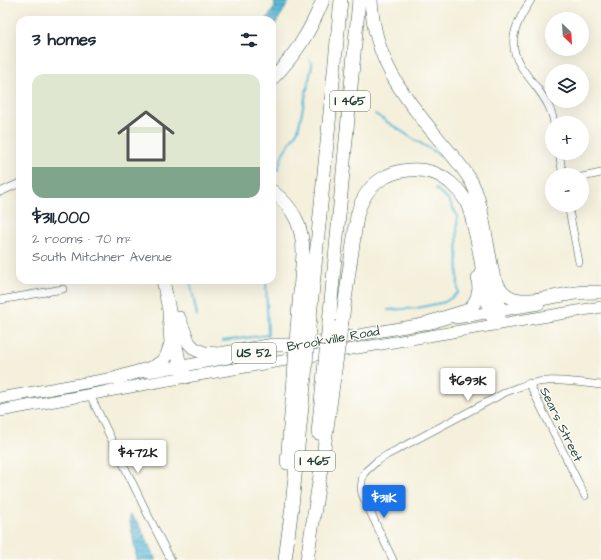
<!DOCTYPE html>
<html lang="en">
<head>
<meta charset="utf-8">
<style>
	:root { --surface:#fff; --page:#f2f2f3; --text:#1f2937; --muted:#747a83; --accent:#1a73e8 }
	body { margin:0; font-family:"Architects Daughter",sans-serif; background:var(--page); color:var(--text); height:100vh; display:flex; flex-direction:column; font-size:15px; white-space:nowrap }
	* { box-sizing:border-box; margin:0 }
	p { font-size:13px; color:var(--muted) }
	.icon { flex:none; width:22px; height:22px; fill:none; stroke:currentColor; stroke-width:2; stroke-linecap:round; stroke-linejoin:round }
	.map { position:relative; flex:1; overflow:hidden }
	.side { position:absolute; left:16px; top:16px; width:260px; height:268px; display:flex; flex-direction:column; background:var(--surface); border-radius:12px; box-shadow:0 4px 16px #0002 }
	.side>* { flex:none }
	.needle { width:26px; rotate:155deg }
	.fabs { position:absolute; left:545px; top:12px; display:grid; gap:8px }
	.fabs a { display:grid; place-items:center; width:44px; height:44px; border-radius:50%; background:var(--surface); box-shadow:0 4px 16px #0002; font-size:20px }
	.price { position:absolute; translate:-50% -34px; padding:0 9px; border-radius:4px; background:#fff; color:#222; font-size:13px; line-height:26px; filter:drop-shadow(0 1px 2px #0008) }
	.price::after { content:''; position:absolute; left:50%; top:24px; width:12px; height:9px; margin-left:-6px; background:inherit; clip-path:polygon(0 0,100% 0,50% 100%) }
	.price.active { background:var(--accent); color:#fff }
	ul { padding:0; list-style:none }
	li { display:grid; align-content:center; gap:8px; height:212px; padding:0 16px }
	li span { display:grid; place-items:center; height:124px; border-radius:12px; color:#555 }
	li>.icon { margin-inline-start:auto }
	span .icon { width:72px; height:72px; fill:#fffc; stroke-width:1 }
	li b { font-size:17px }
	h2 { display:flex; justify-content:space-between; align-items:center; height:48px; padding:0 16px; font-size:17px }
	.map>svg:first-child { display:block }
	.water { fill:url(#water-rules); stroke:#3c7b86 }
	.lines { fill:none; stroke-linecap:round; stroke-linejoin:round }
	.stream { stroke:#5ab9d9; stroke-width:2 }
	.street-casing { stroke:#3f584d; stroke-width:8 }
	.primary-casing { stroke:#3f584d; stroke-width:12 }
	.highway-casing { stroke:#3f584d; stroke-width:14 }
	.street { stroke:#fff; stroke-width:7 }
	.primary { stroke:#fff; stroke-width:11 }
	.highway { stroke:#fff; stroke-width:13 }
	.highway-bridge-casing { stroke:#3f584d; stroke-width:14; stroke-linecap:butt }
	.highway-bridge { stroke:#fff; stroke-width:13 }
	.labels { text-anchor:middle; stroke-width:3; stroke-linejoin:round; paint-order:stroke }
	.shield { fill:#fdfcf7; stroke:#62766e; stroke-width:1 }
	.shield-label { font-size:12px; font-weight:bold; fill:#1f3d34 }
	.street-label { font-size:13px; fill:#1f3d34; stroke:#fdfcf7 }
</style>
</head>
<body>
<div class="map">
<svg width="601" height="560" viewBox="0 0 601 560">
	<defs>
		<pattern id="water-rules" width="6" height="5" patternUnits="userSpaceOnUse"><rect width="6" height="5" fill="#5ab9d9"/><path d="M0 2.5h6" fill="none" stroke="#4a98b1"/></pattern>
	</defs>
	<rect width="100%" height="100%" fill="#fdfcf7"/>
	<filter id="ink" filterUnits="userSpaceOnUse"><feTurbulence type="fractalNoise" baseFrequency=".025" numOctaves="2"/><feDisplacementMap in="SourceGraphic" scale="8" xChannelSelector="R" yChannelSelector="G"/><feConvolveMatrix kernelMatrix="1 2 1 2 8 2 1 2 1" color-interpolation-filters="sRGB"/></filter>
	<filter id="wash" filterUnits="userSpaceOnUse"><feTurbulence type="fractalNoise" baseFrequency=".012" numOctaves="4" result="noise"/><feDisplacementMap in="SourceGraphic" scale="16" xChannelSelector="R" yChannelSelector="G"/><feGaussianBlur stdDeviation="0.9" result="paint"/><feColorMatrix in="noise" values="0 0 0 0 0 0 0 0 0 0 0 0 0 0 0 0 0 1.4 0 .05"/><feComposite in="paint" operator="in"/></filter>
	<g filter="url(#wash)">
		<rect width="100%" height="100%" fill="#f4f0dc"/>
		<path class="water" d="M274,0h16l-9,15 -9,14v-9h-6l9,-13z
			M130,514l9,10 17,36h-19l-7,-38z"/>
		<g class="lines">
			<path class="stream" d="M375,114l40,26 27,16
				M278,170l5,-17 15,-23 14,-64 -2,-6
				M190,280l7,36
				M388,310l29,-2 28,-6 13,-9 -1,-78 -9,-16 -12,-10
				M222,341l46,-6 -2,-55"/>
		</g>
	</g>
	<g filter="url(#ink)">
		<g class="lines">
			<g class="street-casing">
				<path id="street" d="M531,0c-14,21 -25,41 -11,65 5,8 11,15 17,23 8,11 15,21 17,35
					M559,153l4,22
					M582,177l19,-4
					M0,192l20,-9
					M568,205l11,57
					M0,300l63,-11
					M529,383l56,113
					M90,395l57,118 24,47
					M393,560l-26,-55 -5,-11 -1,-6 2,-13 3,-4 10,-9 11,-7 119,-63c36,-16 57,-12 95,-7"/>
			</g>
			<g class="primary-casing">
				<path id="primary" d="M456,318l83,-14
					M300,345l135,-23
					M148,372l80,-14
					M0,398l125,-22
					M0,411l163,-30 438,-74"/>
			</g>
			<g class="highway-casing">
				<path id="highway" d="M371,0c3,58 30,94 66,137 12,15 26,29 35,46 9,18 11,39 15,59 4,23 9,46 13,69l-3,13
					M272,79c24,-25 38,-47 51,-79
					M272,191c22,17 31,35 31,63l-6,75
					M163,280l17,86 6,11
					M496,281c3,7 8,14 16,17 16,6 47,-3 64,-5 8,-1 17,-1 25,-1
					M179,318l10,25 6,6 9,4 15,1 55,-9h25
					M342,321l15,-105c4,-17 13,-32 30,-40 14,-7 32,-8 47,-3 13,5 25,16 32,28 4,8 6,17 8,26 5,19 8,39 11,60 2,7 2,19 5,26 2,4 5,7 7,11
					M329,323l30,-323
					M427,323l39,-12 6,-4 5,-9 2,-9 -1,-11
					M309,327l32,-327
					M117,378l37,-11 10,-7 3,-5 4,-12 -2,-31
					M318,433l6,-61
					M287,463l7,-85
					M285,560l7,-54 13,-130
					M307,560l16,-104 12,-86"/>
			</g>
			<use href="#street" class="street"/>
			<use href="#primary" class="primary"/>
			<use href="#highway" class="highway"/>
			<g class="highway-bridge-casing">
				<path id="highway-bridge" d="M335,370l7,-49
					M324,372l5,-49
					M305,376l4,-49
					M294,378l3,-49"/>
			</g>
			<use href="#highway-bridge" class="highway-bridge"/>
		</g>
	</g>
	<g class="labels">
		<g class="shield">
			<rect x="330" y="91" width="40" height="20" rx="3"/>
			<rect x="232" y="343" width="44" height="20" rx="3"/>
			<rect x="295" y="451" width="40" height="20" rx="3"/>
		</g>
		<g class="shield-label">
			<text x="350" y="105">I 465</text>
			<text x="254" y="357">US 52</text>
			<text x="315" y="465">I 465</text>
		</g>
		<g class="street-label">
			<text transform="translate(333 338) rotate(-10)" y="5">Brookville Road</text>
			<text transform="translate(562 424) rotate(64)" y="5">Sears Street</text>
		</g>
	</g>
</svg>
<div class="fabs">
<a><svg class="needle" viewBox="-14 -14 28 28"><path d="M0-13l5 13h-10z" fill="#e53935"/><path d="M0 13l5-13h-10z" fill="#747a83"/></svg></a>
<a><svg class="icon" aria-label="layers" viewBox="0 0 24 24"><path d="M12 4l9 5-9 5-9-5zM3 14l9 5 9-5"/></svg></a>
<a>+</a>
<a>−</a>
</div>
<b class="price" style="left:468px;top:402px">$693K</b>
<b class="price" style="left:138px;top:474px">$472K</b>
<b class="price active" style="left:384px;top:519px">$311K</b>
<section class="side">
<h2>3 homes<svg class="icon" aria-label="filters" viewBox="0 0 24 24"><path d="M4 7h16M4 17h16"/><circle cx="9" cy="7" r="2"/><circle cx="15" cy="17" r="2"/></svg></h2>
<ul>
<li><span style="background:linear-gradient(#dfe7d0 75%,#7fa58c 0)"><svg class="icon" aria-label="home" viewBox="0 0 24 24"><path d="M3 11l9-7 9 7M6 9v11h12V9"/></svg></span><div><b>$311,000</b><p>2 rooms · 70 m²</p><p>South Mitchner Avenue</p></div></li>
</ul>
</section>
</div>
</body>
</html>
